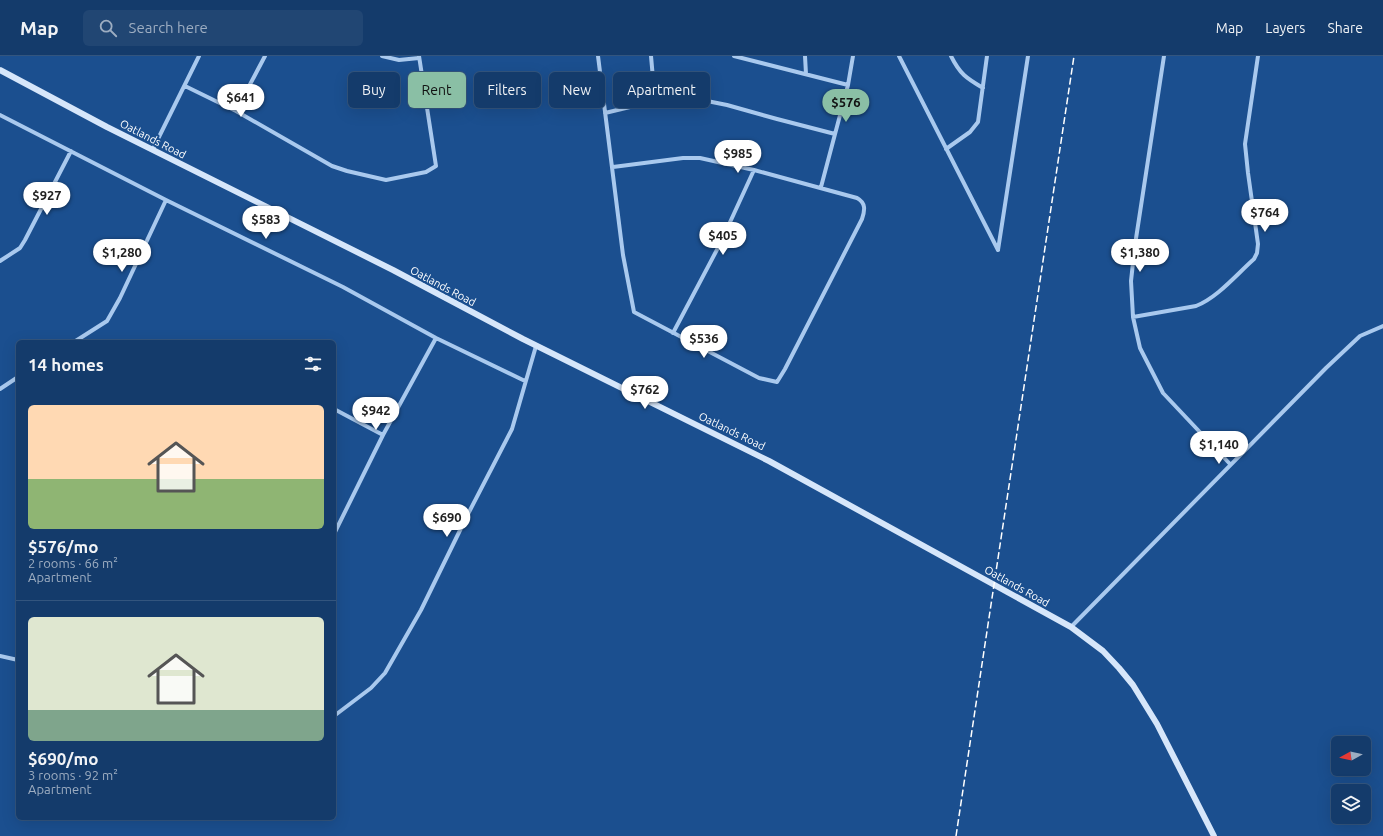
<!DOCTYPE html>
<html lang="en">
<head>
<meta charset="utf-8">
<style>
	:root { --surface:#143b6b; --page:#214673; --text:#f1f3f6; --muted:#9dadc1; --line:#33557e; --accent:#8abfa5 }
	body { margin:0; font-family:Ubuntu,sans-serif; background:var(--page); color:var(--text); height:100vh; display:flex; flex-direction:column; font-size:15px; white-space:nowrap }
	* { box-sizing:border-box; margin:0 }
	p { font-size:13px; color:var(--muted) }
	.icon { flex:none; width:22px; height:22px; fill:none; stroke:currentColor; stroke-width:2; stroke-linecap:round; stroke-linejoin:round }
	.map { position:relative; flex:1; overflow:hidden }
	.drawer { position:absolute; left:16px; top:284px; width:320px; height:480px; display:flex; flex-direction:column; background:var(--surface); border-radius:6px; box-shadow:0 4px 16px #0002,0 0 0 1px var(--line) }
	.drawer>* { flex:none }
	.top-card { position:absolute; left:348px; top:16px; width:380px; height:36px; display:flex; gap:8px }
	.needle { width:26px; rotate:262deg }
	.buttons { position:absolute; left:1331px; top:680px; display:grid; gap:8px }
	.buttons a { display:grid; place-items:center; width:40px; height:40px; border-radius:6px; background:var(--surface); box-shadow:0 4px 16px #0002,0 0 0 1px var(--line); font-size:20px }
	.price { position:absolute; translate:-50% -34px; padding:0 9px; border-radius:14px; background:#fff; color:#222; font-size:13px; line-height:26px; filter:drop-shadow(0 1px 2px #0008) }
	.price::after { content:''; position:absolute; left:50%; top:24px; width:12px; height:9px; margin-left:-6px; background:inherit; clip-path:polygon(0 0,100% 0,50% 100%) }
	.price.on { background:var(--accent); color:#111 }
	ul { padding:0; list-style:none }
	li { display:grid; align-content:center; gap:8px; height:212px; padding:0 12px }
	li+li { border-top:1px solid var(--line) }
	li span { display:grid; place-items:center; height:124px; border-radius:6px; color:#555 }
	li>.icon { margin-inline-start:auto }
	span .icon { width:72px; height:72px; fill:#fffc; stroke-width:1 }
	li b { font-size:17px }
	h2 { display:flex; justify-content:space-between; align-items:center; height:48px; padding:0 12px; font-size:17px }
	.chip { padding:0 14px; border-radius:6px; background:var(--surface); box-shadow:0 4px 16px #0002,0 0 0 1px var(--line); font-size:14px; line-height:36px }
	.chip.on { background:var(--accent); color:#111 }
	header { display:flex; align-items:center; gap:24px; box-sizing:border-box; height:56px; padding:0 20px; background:var(--surface); border-bottom:1px solid var(--line) }
	header strong { font-size:19px }
	nav { display:flex; gap:22px; margin-inline-start:auto; font-size:14px }
	.search { width:280px; height:36px; background:var(--page); display:flex; align-items:center; gap:10px; box-sizing:border-box; padding:0 14px; border-radius:6px; color:var(--muted); font-size:15px }
	.map>svg:first-child { display:block }
	.lines { fill:none; stroke-linecap:round; stroke-linejoin:round }
	.street { stroke:#a9c9ee; stroke-width:4 }
	.secondary { stroke:#d6e6fa; stroke-width:6 }
	.rail { stroke:#fff; stroke-width:1.5; stroke-dasharray:7 3; stroke-linecap:butt }
	.labels { text-anchor:middle; stroke-width:4; stroke-linejoin:round; paint-order:stroke }
	.street-label { font-size:11px; fill:#fff; stroke:#1b4f8f }
</style>
</head>
<body>
<header>
<strong>Map</strong>
<div class="search"><svg class="icon" aria-label="search" viewBox="0 0 24 24"><circle cx="10" cy="10" r="6"/><path d="M15 15l6 6"/></svg>Search here</div>
<nav><a>Map</a><a>Layers</a><a>Share</a></nav>
</header>
<div class="map">
<svg width="1383" height="780" viewBox="0 0 1383 780">
	<rect width="100%" height="100%" fill="#1b4f8f"/>
	<g class="lines">
		<path class="street" d="M382,0l17,4 20,-2
			M598,0l25,199 11,57 125,66 18,4 8,-13 77,-150c3,-9 4,-16 -5,-21l-103,-28 -54,-12h-17l-70,9
			M734,0l114,29
			M805,0l1,18
			M899,0l99,194
			M951,0c9,18 15,22 32,32
			M1164,0l-29,189 -4,36 2,36 7,31 23,45 67,71
			M185,30l51,25 29,-55
			M655,45l42,-2 30,6 50,14 58,15
			M236,55l96,55 15,5 39,9 40,-8 10,-6 -17,-110
			M605,57l50,-12 -4,-45
			M0,59l166,85 177,87 93,51 89,43
			M153,93l46,-93
			M946,93l24,-17 8,-10 9,-66
			M821,131l27,-102 5,-29
			M998,194l30,-194
			M0,205l20,-13 5,-8 46,-89
			M1133,261l63,-11c22,-9 40,-31 58,-47l3,-6 1,-9 -10,-71 -3,-29 13,-88
			M673,277l47,-89 34,-74
			M74,286l33,-21 13,-23 46,-98
			M0,333l18,-12
			M334,353l49,26
			M334,478l49,-99 53,-97
			M1071,571l255,-259 34,-32 23,-10
			M0,600l18,4
			M334,660l37,-28 14,-15 36,-63 46,-94 45,-87 24,-83"/>
		<path class="secondary" d="M0,14l107,57 286,143 130,69 246,122 302,166 32,24 16,17 14,17 24,39 57,112"/>
		<path class="rail" d="M956,780l118,-780"/>
	</g>
	<g class="labels">
		<g class="street-label">
			<text transform="translate(153 83) rotate(27)" y="4">Oatlands Road</text>
			<text transform="translate(443 230) rotate(28)" y="4">Oatlands Road</text>
			<text transform="translate(732 375) rotate(26)" y="4">Oatlands Road</text>
			<text transform="translate(1017 530) rotate(29)" y="4">Oatlands Road</text>
		</g>
	</g>
</svg>
<div class="buttons">
<a><svg class="needle" viewBox="-14 -14 28 28"><path d="M0-13l5 13h-10z" fill="#e53935"/><path d="M0 13l5-13h-10z" fill="#9dadc1"/></svg></a>
<a><svg class="icon" aria-label="layers" viewBox="0 0 24 24"><path d="M12 4l9 5-9 5-9-5zM3 14l9 5 9-5"/></svg></a>
</div>
<b class="price" style="left:241px;top:62px">$641</b>
<b class="price on" style="left:846px;top:67px">$576</b>
<b class="price" style="left:738px;top:118px">$985</b>
<b class="price" style="left:47px;top:160px">$927</b>
<b class="price" style="left:1265px;top:177px">$764</b>
<b class="price" style="left:266px;top:184px">$583</b>
<b class="price" style="left:723px;top:200px">$405</b>
<b class="price" style="left:122px;top:217px">$1,280</b>
<b class="price" style="left:1140px;top:217px">$1,380</b>
<b class="price" style="left:704px;top:303px">$536</b>
<b class="price" style="left:645px;top:354px">$762</b>
<b class="price" style="left:376px;top:375px">$942</b>
<b class="price" style="left:1219px;top:409px">$1,140</b>
<b class="price" style="left:447px;top:482px">$690</b>
<div class="top-card">
<a class="chip">Buy</a>
<a class="chip on">Rent</a>
<a class="chip">Filters</a>
<a class="chip">New</a>
<a class="chip">Apartment</a>
</div>
<section class="drawer">
<h2>14 homes<svg class="icon" aria-label="filters" viewBox="0 0 24 24"><path d="M4 7h16M4 17h16"/><circle cx="9" cy="7" r="2"/><circle cx="15" cy="17" r="2"/></svg></h2>
<ul>
<li><span style="background:linear-gradient(#ffd9b3 60%,#8fb573 0)"><svg class="icon" aria-label="home" viewBox="0 0 24 24"><path d="M3 11l9-7 9 7M6 9v11h12V9"/></svg></span><div><b>$576/mo</b><p>2 rooms · 66 m²</p><p>Apartment</p></div></li>
<li><span style="background:linear-gradient(#dfe7d0 75%,#7fa58c 0)"><svg class="icon" aria-label="home" viewBox="0 0 24 24"><path d="M3 11l9-7 9 7M6 9v11h12V9"/></svg></span><div><b>$690/mo</b><p>3 rooms · 92 m²</p><p>Apartment</p></div></li>
</ul>
</section>
</div>
</body>
</html>
